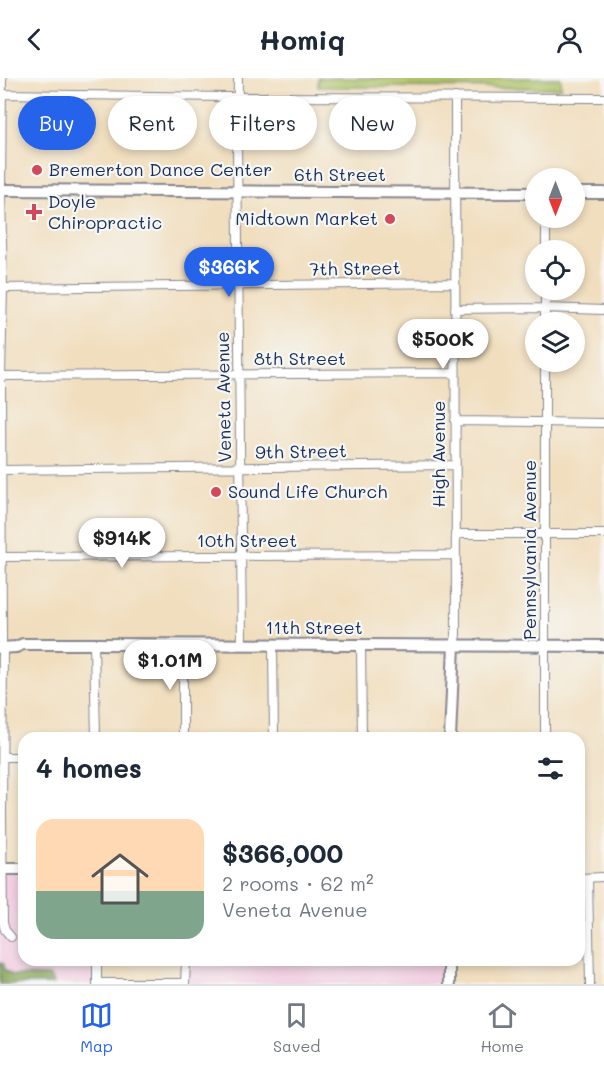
<!DOCTYPE html>
<html lang="en">
<head>
<meta charset="utf-8">
<style>
	:root { --surface:#fff; --page:#f6f6f7; --text:#1f2937; --muted:#747a83; --line:#e0e1e3; --accent:#2563eb }
	body { margin:0; font-family:Mali,sans-serif; background:var(--page); color:var(--text); height:100vh; display:flex; flex-direction:column; font-size:22px; white-space:nowrap }
	* { box-sizing:border-box; margin:0 }
	p { font-size:20px; color:var(--muted) }
	.icon { flex:none; width:33px; height:33px; fill:none; stroke:currentColor; stroke-width:2; stroke-linecap:round; stroke-linejoin:round }
	.map { position:relative; flex:1; overflow:hidden }
	.panel { position:absolute; left:18px; top:654px; width:567px; height:234px; display:flex; flex-direction:column; background:var(--surface); border-radius:18px; box-shadow:0 3px 9px #0003 }
	.panel>* { flex:none }
	.guide { position:absolute; left:18px; top:18px; width:568px; height:54px; display:flex; gap:12px }
	.needle { width:39px; rotate:180deg }
	.tools { position:absolute; left:525px; top:90px; display:grid; gap:12px }
	.tools a { display:grid; place-items:center; width:60px; height:60px; border-radius:50%; background:var(--surface); box-shadow:0 3px 9px #0003; font-size:30px }
	.price { position:absolute; translate:-50% -51px; padding:0 14px; border-radius:21px; background:#fff; color:#222; font-size:20px; line-height:39px; filter:drop-shadow(0 2px 3px #0008) }
	.price::after { content:''; position:absolute; left:50%; top:36px; width:18px; height:14px; margin-left:-9px; background:inherit; clip-path:polygon(0 0,100% 0,50% 100%) }
	.price.current { background:var(--accent); color:#fff }
	ul { padding:0; list-style:none }
	li { display:flex; align-items:center; gap:18px; height:150px; padding:0 18px }
	li+li { border-top:2px solid var(--line) }
	li span { display:grid; place-items:center; flex:none; width:168px; height:120px; border-radius:18px; color:#555 }
	li>.icon { margin-inline-start:auto }
	span .icon { width:72px; height:72px; fill:#fffc; stroke-width:1 }
	li b { font-size:26px }
	h2 { display:flex; justify-content:space-between; align-items:center; height:72px; padding:0 18px; font-size:26px }
	.tag { padding:0 21px; border-radius:27px; background:var(--surface); box-shadow:0 3px 9px #0003; font-size:21px; line-height:54px }
	.tag.current { background:var(--accent); color:#fff }
	header { display:flex; justify-content:space-between; align-items:center; height:78px; padding:0 18px; background:var(--surface); font-size:27px; font-weight:700 }
	.tab-bar { display:flex; justify-content:space-around; align-items:center; height:84px; border-top:2px solid var(--line); background:var(--surface); font-size:16px; color:var(--muted) }
	.tab-bar a { display:grid; justify-items:center; gap:3px }
	.tab-bar .current { color:var(--accent) }
	.map>svg:first-child { display:block }
	.built { fill:#f2cfe2 }
	.green { fill:#afc367; stroke:#657962; stroke-width:1.5 }
	.forest { fill:#8ba95c; stroke:#536c5d; stroke-width:1.5 }
	.lines { fill:none; stroke-linecap:round; stroke-linejoin:round }
	.minor-casing { stroke:#86868e; stroke-width:10 }
	.tertiary-casing { stroke:#86868e; stroke-width:14 }
	.secondary-casing { stroke:#86868e; stroke-width:14 }
	.minor { stroke:#fff; stroke-width:8 }
	.tertiary { stroke:#fff; stroke-width:10 }
	.secondary { stroke:#fff; stroke-width:10 }
	.poi-dot { fill:#d1495b; stroke:#f6f6f2; stroke-width:2 }
	.labels { text-anchor:middle; stroke-width:4.5; stroke-linejoin:round; paint-order:stroke }
	.poi-label { font-size:18px; fill:#1b2f5e; stroke:#f6f6f2; text-anchor:start }
	.street-label { font-size:18px; fill:#1b2f5e; stroke:#f6f6f2 }
</style>
</head>
<body>
<header><svg class="icon" aria-label="back" viewBox="0 0 24 24"><path d="M15 5l-7 7 7 7"/></svg>Homiq<svg class="icon" aria-label="person" viewBox="0 0 24 24"><circle cx="12" cy="8" r="4"/><path d="M4 21q1-7 8-7t8 7"/></svg></header>
<div class="map">
<svg width="604" height="906" viewBox="0 0 604 906">
	<rect width="100%" height="100%" fill="#f6f6f2"/>
	<filter id="ink" filterUnits="userSpaceOnUse"><feTurbulence type="fractalNoise" baseFrequency=".0167" numOctaves="2"/><feDisplacementMap in="SourceGraphic" scale="12" xChannelSelector="R" yChannelSelector="G"/><feConvolveMatrix kernelMatrix="1 2 1 2 8 2 1 2 1" color-interpolation-filters="sRGB"/></filter>
	<filter id="wash" filterUnits="userSpaceOnUse"><feTurbulence type="fractalNoise" baseFrequency=".008" numOctaves="4" result="noise"/><feDisplacementMap in="SourceGraphic" scale="24" xChannelSelector="R" yChannelSelector="G"/><feGaussianBlur stdDeviation="1.35" result="paint"/><feColorMatrix in="noise" values="0 0 0 0 0 0 0 0 0 0 0 0 0 0 0 0 0 1.4 0 .05"/><feComposite in="paint" operator="in"/></filter>
	<g filter="url(#wash)">
		<rect width="100%" height="100%" fill="#f1debe"/>
		<path class="built" d="M0,791h24v91h73v24h-97z
			M186,882h263v24h-264z"/>
		<path class="green" d="M318,0h243v10l-243,-1z"/>
		<path class="forest" d="M0,885l4,1v5l8,6 37,1 5,8h-54z"/>
	</g>
	<g filter="url(#ink)">
		<g class="lines">
			<g class="minor-casing">
				<path id="minor" d="M238,0l-1,65 5,501
					M0,16l227,3 377,1
					M546,172v-32
					M3,210l452,-5
					M455,231l90,-1 59,2
					M545,244v-32
					M545,284v376
					M1,298l454,-3
					M455,343l149,2
					M2,392l453,-5
					M455,456h149
					M2,479l453,-2
					M2,563l-1,-265 2,-88 -2,-98 1,-112
					M94,566l2,94
					M183,566v94
					M273,567l1,93
					M361,567l1,93
					M454,567l2,-10 -1,-538
					M3,570l-1,167 1,108 2,7 6,7
					M3,679h21
					M579,800l25,-1
					M588,800l2,106
					M97,905h88
					M97,906v-24
					M185,906l1,-24"/>
			</g>
			<g class="tertiary-casing">
				<path id="tertiary" d="M450,660l4,-93
					M0,791h24
					M449,906v-24"/>
			</g>
			<g class="secondary-casing">
				<path id="secondary" d="M0,112l536,3
					M574,115h30
					M0,570l16,-1 7,-3h71l510,2"/>
			</g>
			<use href="#minor" class="minor"/>
			<use href="#tertiary" class="tertiary"/>
			<use href="#secondary" class="secondary"/>
		</g>
	</g>
	<g class="poi-dot">
		<circle cx="37" cy="92" r="6"/>
		<path d="M31 125h6v6h6v6h-6v6h-6v-6h-6v-6h6z"/>
		<circle cx="390" cy="141" r="6"/>
		<circle cx="216" cy="414" r="6"/>
	</g>
	<g class="labels">
		<g class="poi-label">
			<text x="49" y="98">Bremerton Dance Center</text>
			<text x="48" y="130">Doyle<tspan x="48" dy="21">Chiropractic</tspan></text>
			<text x="378" y="147" text-anchor="end">Midtown Market</text>
			<text x="228" y="420">Sound Life Church</text>
		</g>
		<g class="street-label">
			<text x="340" y="103">6th Street</text>
			<text transform="translate(355 191) rotate(-1)" y="6">7th Street</text>
			<text x="300" y="287">8th Street</text>
			<text transform="translate(224 319) rotate(-91)" y="6">Veneta Avenue</text>
			<text transform="translate(301 374) rotate(-1)" y="6">9th Street</text>
			<text transform="translate(439 376) rotate(-90)" y="6">High Avenue</text>
			<text x="247" y="469">10th Street</text>
			<text transform="translate(530 472) rotate(-90)" y="6">Pennsylvania Avenue</text>
			<text x="314" y="556">11th Street</text>
		</g>
	</g>
</svg>
<div class="tools">
<a><svg class="needle" viewBox="-14 -14 28 28"><path d="M0-13l5 13h-10z" fill="#e53935"/><path d="M0 13l5-13h-10z" fill="#747a83"/></svg></a>
<a><svg class="icon" aria-label="locate" viewBox="0 0 24 24"><circle cx="12" cy="12" r="6"/><path d="M12 2v4M12 18v4M2 12h4M18 12h4"/></svg></a>
<a><svg class="icon" aria-label="layers" viewBox="0 0 24 24"><path d="M12 4l9 5-9 5-9-5zM3 14l9 5 9-5"/></svg></a>
</div>
<b class="price current" style="left:229px;top:220px">$366K</b>
<b class="price" style="left:443px;top:292px">$500K</b>
<b class="price" style="left:122px;top:491px">$914K</b>
<b class="price" style="left:170px;top:613px">$1.01M</b>
<div class="guide">
<a class="tag current">Buy</a>
<a class="tag">Rent</a>
<a class="tag">Filters</a>
<a class="tag">New</a>
</div>
<section class="panel">
<h2>4 homes<svg class="icon" aria-label="filters" viewBox="0 0 24 24"><path d="M4 7h16M4 17h16"/><circle cx="9" cy="7" r="2"/><circle cx="15" cy="17" r="2"/></svg></h2>
<ul>
<li><span style="background:linear-gradient(#ffd9b3 60%,#7fa58c 0)"><svg class="icon" aria-label="home" viewBox="0 0 24 24"><path d="M3 11l9-7 9 7M6 9v11h12V9"/></svg></span><div><b>$366,000</b><p>2 rooms · 62 m²</p><p>Veneta Avenue</p></div></li>
</ul>
</section>
</div>
<nav class="tab-bar">
<a class="current"><svg class="icon" aria-label="map" viewBox="0 0 24 24"><path d="M3 6l6-2 6 2 6-2v14l-6 2-6-2-6 2zM9 4v14M15 6v14"/></svg>Map</a>
<a><svg class="icon" aria-label="saved" viewBox="0 0 24 24"><path d="M7 4h10v16l-5-4-5 4z"/></svg>Saved</a>
<a><svg class="icon" aria-label="home" viewBox="0 0 24 24"><path d="M3 11l9-7 9 7M6 9v11h12V9"/></svg>Home</a>
</nav>
</body>
</html>
